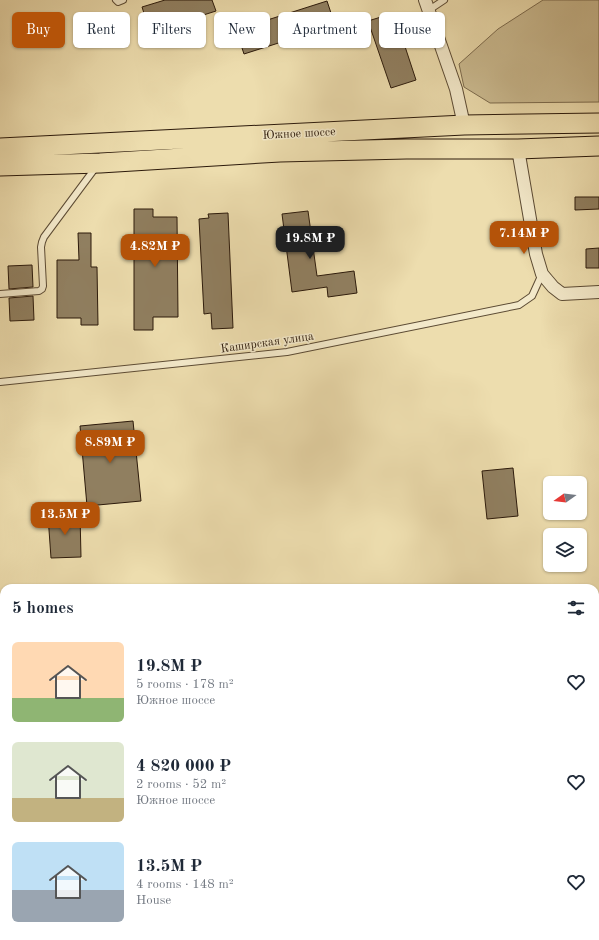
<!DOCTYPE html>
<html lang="en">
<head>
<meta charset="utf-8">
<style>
	:root { --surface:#fff; --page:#f2f2f3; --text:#1f2937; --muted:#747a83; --accent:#b45309 }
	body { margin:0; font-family:"Old Standard TT",serif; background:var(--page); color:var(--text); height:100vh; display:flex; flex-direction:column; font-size:15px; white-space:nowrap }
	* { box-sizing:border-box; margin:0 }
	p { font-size:13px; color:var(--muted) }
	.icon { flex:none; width:22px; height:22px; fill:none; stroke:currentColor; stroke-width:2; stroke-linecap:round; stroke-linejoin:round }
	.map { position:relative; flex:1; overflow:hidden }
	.panel { position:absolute; left:0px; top:584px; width:599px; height:356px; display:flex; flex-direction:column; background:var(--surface); border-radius:12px 12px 0 0; box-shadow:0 1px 3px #0004 }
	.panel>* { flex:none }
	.top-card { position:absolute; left:12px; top:12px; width:575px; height:36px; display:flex; gap:8px }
	.needle { width:26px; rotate:256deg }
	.fabs { position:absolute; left:543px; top:476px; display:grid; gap:8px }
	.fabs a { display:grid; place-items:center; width:44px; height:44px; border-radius:6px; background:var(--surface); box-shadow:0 1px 3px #0004; font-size:20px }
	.price { position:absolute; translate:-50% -34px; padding:0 9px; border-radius:8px; background:var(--accent); color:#fff; font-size:13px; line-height:26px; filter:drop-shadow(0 1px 2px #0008) }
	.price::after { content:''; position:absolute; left:50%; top:24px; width:12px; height:9px; margin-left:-6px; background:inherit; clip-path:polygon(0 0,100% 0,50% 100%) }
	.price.selected { background:#222; color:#fff }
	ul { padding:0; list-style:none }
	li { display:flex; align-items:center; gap:12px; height:100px; padding:0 12px }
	li span { display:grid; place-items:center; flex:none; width:112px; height:80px; border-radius:6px; color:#555 }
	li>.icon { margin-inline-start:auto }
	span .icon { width:48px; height:48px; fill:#fffc; stroke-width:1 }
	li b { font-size:17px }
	h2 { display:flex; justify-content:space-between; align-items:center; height:48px; padding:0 12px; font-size:17px }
	.pill { padding:0 14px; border-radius:6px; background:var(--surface); box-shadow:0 1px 3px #0004; font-size:14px; line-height:36px }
	.pill.selected { background:var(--accent); color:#fff }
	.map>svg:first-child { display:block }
	.green { fill:#ccbc92; stroke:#7c6b4e }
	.building { fill:#907f60; stroke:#2c1a0b }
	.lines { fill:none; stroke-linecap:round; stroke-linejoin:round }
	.lane-casing { stroke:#5c4b34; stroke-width:8 }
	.street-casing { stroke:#5c4b34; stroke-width:14 }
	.primary-casing { stroke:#2c1a0b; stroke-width:21 }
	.lane { stroke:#f3e9ca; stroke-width:6 }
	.street { stroke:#f3e9ca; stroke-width:12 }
	.primary { stroke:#edddae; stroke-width:19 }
	.labels { text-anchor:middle; stroke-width:3; stroke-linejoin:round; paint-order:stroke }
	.street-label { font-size:12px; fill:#2c1a0b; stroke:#f3e9ca }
</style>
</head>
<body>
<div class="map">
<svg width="599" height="940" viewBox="0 0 599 940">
	<rect width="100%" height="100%" fill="#edddae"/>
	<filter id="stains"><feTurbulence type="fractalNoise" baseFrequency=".005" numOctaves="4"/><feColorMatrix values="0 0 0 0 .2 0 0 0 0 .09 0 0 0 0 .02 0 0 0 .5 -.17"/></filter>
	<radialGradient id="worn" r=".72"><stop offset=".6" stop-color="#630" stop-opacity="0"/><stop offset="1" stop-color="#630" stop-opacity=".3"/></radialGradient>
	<path class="green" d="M543,0h56v102l-109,1 -26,-16 -5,-23 39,-35z"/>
	<path class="building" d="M165,0h47l4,11 -66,21 -8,-25z
		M327,1l8,24 -91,29 -8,-24z
		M394,13l22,67 -25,8 -23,-67z
		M575,197h24v12l-24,1z
		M134,209h19v8h24l1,100h-25v13h-19z
		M308,211l9,65 37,-5 3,22 -29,4 -1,-10 -35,5 -10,-78z
		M228,213l5,115 -21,1 -1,-16 -7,1 -5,-95 10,-1 -1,-4z
		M78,233h13v34h6l1,58h-17v-7h-24v-58h22z
		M599,248v20h-13v-19z
		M32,265l1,22 -24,2 -1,-23z
		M33,296l1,24 -24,1 -1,-23z
		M133,421l8,80 -54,5 -7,-80z
		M513,468l5,48 -31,3 -5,-48z
		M80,515l1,42 -30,1 -3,-42z"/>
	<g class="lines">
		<g class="lane-casing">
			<path id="lane" d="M116,0l2,2 5,-2
				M429,10l15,-10
				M0,294l39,-3 3,-2 1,-3 -2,-39 1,-5 2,-5 52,-70
				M0,382l287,-30 232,-47 13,-9 10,-22
				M0,751l4,-1
				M0,823h4"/>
		</g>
		<g class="street-casing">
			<path id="street" d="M425,0l31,89 8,36
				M518,149l18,105 6,20 11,13 9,7 37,-2
				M0,672h4
				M61,936l1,4"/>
		</g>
		<g class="primary-casing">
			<path id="primary" d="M0,148l464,-23 135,-2
				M0,166l100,-3 180,-11 126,-3h112l81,-3"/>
		</g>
		<use href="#lane" class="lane"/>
		<use href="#street" class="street"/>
		<use href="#primary" class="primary"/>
	</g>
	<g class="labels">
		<g class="street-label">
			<text transform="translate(299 133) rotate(-3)" y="4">Южное шоссе</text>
			<text transform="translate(267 342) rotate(-8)" y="4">Каширская улица</text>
		</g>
	</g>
	<rect width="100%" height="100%" filter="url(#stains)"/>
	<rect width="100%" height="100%" fill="url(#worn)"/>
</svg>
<div class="fabs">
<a><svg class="needle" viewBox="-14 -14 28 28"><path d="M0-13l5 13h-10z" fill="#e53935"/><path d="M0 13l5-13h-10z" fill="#747a83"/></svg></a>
<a><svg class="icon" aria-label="layers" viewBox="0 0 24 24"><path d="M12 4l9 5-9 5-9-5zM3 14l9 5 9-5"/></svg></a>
</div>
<b class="price" style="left:524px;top:255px">7.14M ₽</b>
<b class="price selected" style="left:310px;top:260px">19.8M ₽</b>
<b class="price" style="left:155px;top:268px">4.82M ₽</b>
<b class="price" style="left:110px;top:464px">8.89M ₽</b>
<b class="price" style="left:65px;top:536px">13.5M ₽</b>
<div class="top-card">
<a class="pill selected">Buy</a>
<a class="pill">Rent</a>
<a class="pill">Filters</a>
<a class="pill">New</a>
<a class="pill">Apartment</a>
<a class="pill">House</a>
</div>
<section class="panel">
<h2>5 homes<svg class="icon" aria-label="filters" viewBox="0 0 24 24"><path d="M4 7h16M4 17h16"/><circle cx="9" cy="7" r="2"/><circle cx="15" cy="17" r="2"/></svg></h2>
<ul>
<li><span style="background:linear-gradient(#ffd9b3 70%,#8fb573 0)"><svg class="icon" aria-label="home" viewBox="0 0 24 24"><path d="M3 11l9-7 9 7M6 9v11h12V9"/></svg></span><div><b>19.8M ₽</b><p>5 rooms · 178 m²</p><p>Южное шоссе</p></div><svg class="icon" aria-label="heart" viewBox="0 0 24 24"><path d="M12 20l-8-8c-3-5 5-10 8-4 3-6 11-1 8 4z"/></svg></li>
<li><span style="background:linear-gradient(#dfe7d0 70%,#c2b280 0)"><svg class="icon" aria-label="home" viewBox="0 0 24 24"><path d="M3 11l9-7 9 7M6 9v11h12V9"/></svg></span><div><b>4 820 000 ₽</b><p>2 rooms · 52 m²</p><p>Южное шоссе</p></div><svg class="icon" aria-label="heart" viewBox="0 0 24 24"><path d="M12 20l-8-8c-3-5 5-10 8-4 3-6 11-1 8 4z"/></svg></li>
<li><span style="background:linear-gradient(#bfe0f5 60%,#9aa5b1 0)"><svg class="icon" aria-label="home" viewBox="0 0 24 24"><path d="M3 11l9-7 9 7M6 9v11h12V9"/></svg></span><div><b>13.5M ₽</b><p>4 rooms · 148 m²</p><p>House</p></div><svg class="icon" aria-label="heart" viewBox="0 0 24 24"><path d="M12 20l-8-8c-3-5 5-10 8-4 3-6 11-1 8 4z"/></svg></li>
</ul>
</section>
</div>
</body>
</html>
